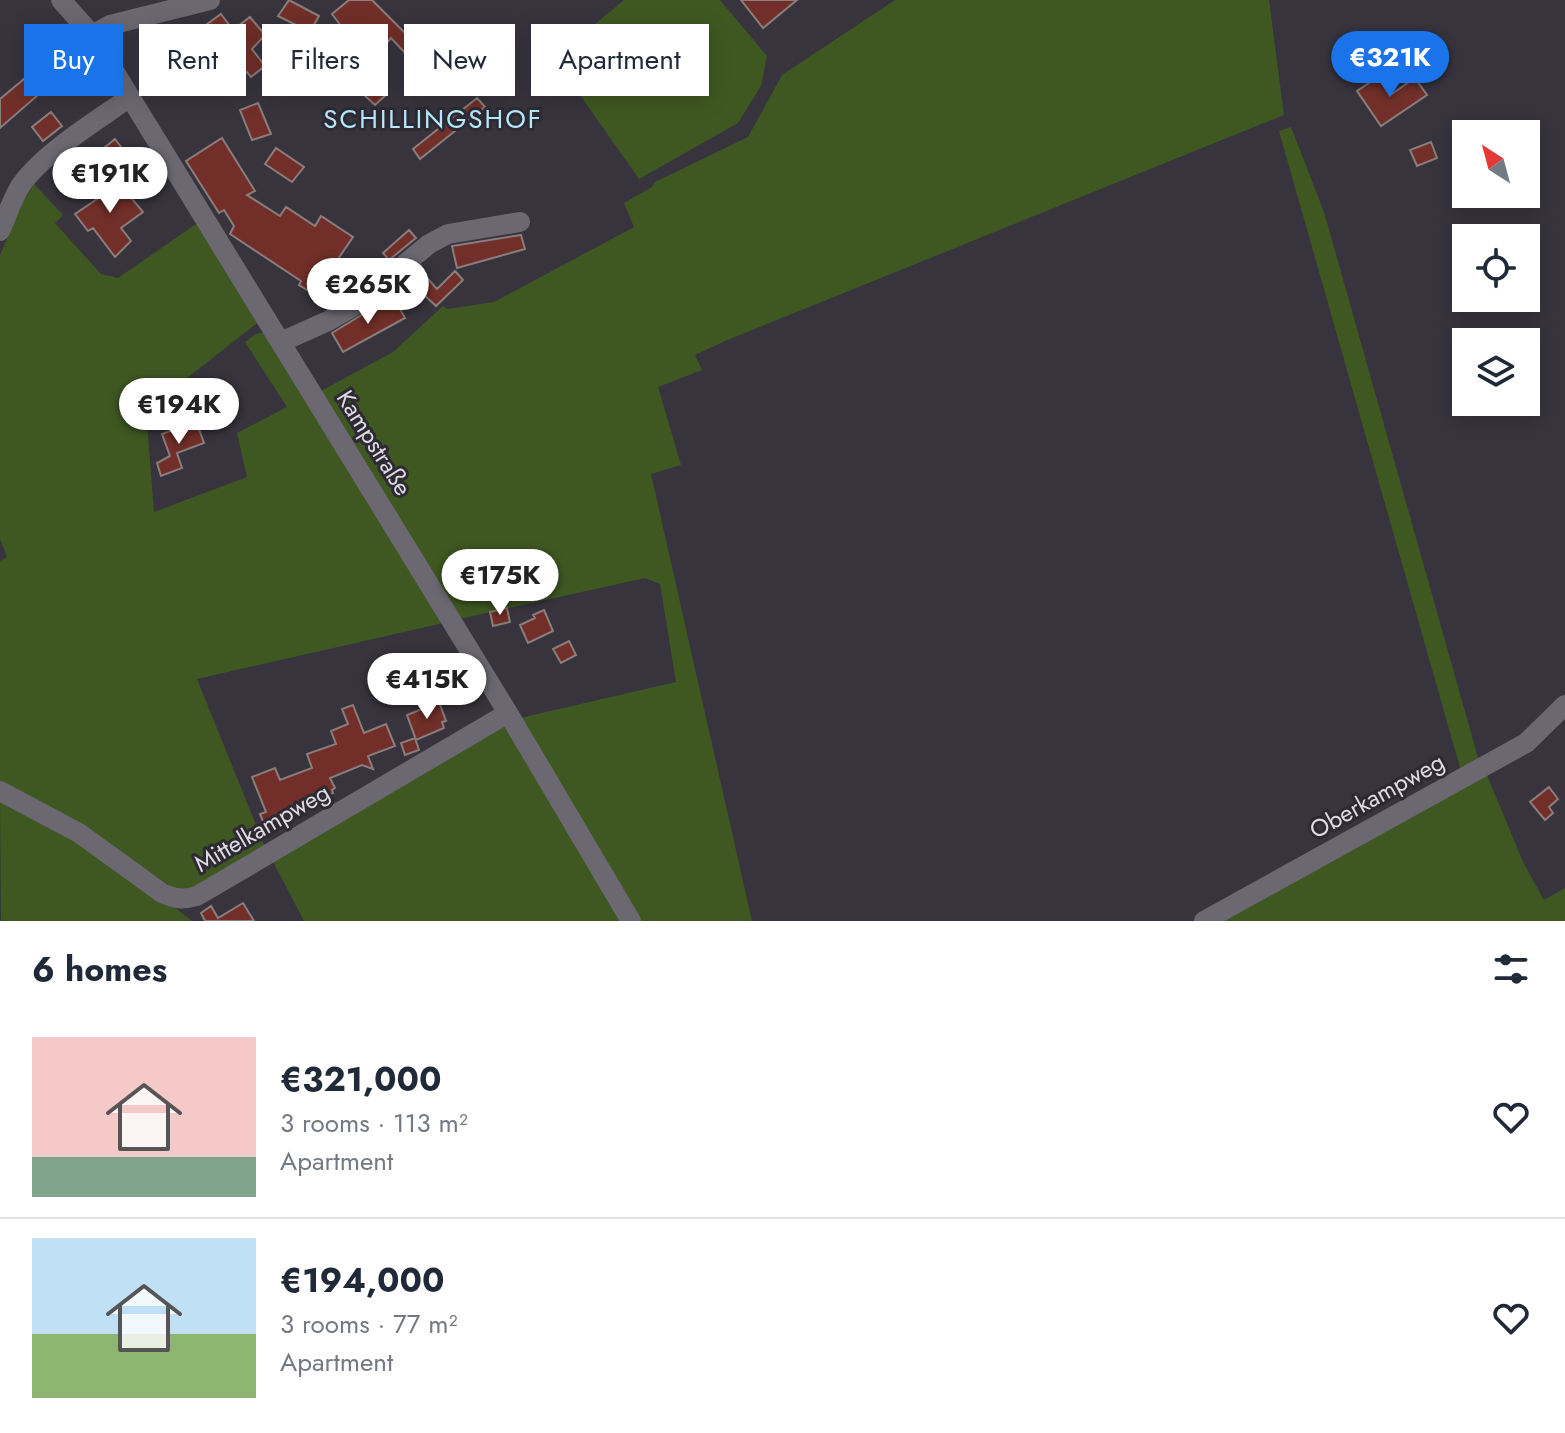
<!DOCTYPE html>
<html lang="en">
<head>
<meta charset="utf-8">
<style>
	:root { --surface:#fff; --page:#f6f6f7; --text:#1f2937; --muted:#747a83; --line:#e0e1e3; --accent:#1a73e8 }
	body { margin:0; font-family:Jost,sans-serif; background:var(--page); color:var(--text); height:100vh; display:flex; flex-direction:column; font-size:30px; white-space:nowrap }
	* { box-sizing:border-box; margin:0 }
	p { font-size:26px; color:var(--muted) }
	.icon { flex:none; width:44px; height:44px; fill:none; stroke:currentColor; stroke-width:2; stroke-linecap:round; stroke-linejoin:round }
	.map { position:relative; height:921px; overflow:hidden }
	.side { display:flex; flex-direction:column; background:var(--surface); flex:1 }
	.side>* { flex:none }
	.top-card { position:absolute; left:24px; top:24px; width:800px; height:72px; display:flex; gap:16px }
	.needle { width:52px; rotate:324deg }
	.fabs { position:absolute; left:1452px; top:120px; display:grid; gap:16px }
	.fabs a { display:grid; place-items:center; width:88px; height:88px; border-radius:0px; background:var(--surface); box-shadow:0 4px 20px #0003; font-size:40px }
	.price { position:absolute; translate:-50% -68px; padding:0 18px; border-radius:28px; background:#fff; color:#222; font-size:26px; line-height:52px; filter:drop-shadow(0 2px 4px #0008) }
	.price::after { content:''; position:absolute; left:50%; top:48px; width:24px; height:18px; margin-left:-12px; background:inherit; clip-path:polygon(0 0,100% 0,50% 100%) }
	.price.selected { background:var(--accent); color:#fff }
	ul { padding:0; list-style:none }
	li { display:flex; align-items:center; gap:24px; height:200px; padding:0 32px }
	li+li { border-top:2px solid var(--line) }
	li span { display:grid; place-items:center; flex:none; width:224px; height:160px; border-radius:0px; color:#555 }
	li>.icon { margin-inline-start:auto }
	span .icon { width:96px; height:96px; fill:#fffc; stroke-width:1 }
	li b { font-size:34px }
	h2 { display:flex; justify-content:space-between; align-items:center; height:96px; padding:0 32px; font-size:34px }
	.tag { padding:0 28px; border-radius:0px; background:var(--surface); box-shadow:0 4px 20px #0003; font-size:28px; line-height:72px }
	.tag.selected { background:var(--accent); color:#fff }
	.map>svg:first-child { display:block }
	.green { fill:#3f5822 }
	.building { fill:#722f29; stroke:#8a7d7c; stroke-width:2 }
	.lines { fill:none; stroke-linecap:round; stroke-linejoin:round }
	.minor { stroke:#6b6872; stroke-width:20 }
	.labels { text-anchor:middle; stroke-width:6; stroke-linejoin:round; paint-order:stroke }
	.street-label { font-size:24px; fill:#dedce2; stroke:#2d2a33 }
	.neighbourhood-label { font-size:26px; letter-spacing:2px; fill:#b4eafb; stroke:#2d2a33 }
</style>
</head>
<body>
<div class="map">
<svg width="1565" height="921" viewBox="0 0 1565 921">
	<rect width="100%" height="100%" fill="#37343d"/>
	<path class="green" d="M624,0h96l47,56 -6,30 -23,37 -99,56 -85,-121z
		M895,0h374l15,115 -559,226 -30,14 7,15 -44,17 23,78 -30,9 101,447h-115l-117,-203 156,-36 -16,-98 -15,-6 -186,41 -140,-227 74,-40 50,-46 4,3 47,-7 140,-75 -10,-24 28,-16 3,-5 93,-45 34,-62z
		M1291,127l33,85 155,549 -18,10 -182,-640z
		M34,184l29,31 -8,8 46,51 17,4 81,-56 61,99 -114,89 8,102 93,-35 -10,-44 50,-26 -42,-65 11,-8 8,-2 184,290 -251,57 70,173 -78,47 -73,-50 -116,-63v-225l7,-4 -7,-18v-284l23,-53z
		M504,715l119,206h-319l-33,-63z
		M1486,773l38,91 20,36 21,-12v33h-347z
		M0,795l128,75 64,51h-191z"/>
	<path class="building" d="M289,0l30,16 -9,16 -32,-16z
		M349,0h23l46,46 -10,10 -17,-18 -22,25 -37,-49z
		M741,0h56l-34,28z
		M221,14l12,16 17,-13 15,18 -13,14 13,17 -14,11 -4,-5 -3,2 -9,-12 -18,15 2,3 -12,9 -6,-8 -5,4 -20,-25 16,-12 9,13 17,-14 -15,-20z
		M326,39l46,46 2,-2 12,12 -11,10 -35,-32 -34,10 -9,-10z
		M1378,77l12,18 25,-17 12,17 -46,31 -24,-35z
		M24,79l14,16 -38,33v-29z
		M477,98l8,9 -65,52 -7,-10z
		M258,103l13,31 -19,6 -12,-30z
		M51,112l11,14 -19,15 -11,-14z
		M222,138l33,53 -8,4 33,21 6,-9 29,19 6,-10 32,21 -39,57 -15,-9 2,-4 -71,-47 4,-8 -10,-16 -5,3 -33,-52z
		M115,139l13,17 -17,14 -13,-17z
		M1431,142l6,16 -20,8 -7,-16z
		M276,148l28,19 -12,15 -27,-18z
		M106,172l19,26 4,-3 14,17 -22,16 10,13 -16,16 -22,-29 -5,3 -13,-17 31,-21 -10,-13z
		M409,230l7,8 -27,22 -6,-7z
		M521,235l4,14 -68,19 -5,-22z
		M419,269l18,20 18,-18 8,9 -27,26 -29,-27z
		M395,300l10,18 -62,34 -11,-19 36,-22 2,3z
		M201,379l8,9 -9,8 -8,-10z
		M196,421l8,22 -27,10 5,15 -21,8 -4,-13 13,-7 -8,-22z
		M507,608l3,14 -17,4 -3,-14z
		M544,610l9,21 -25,12 -8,-18 15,-7 -2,-3z
		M569,641l7,14 -15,8 -8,-14z
		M439,702l7,19 -4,1 2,6 -28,12 -9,-25z
		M353,705l11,28 22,-9 9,22 -27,10 5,13 -11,-4 -32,13 5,10 -3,2 1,3 -28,12 2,4 -15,6 1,3 -12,4 1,3 -15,6 -7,-17 6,-2 -14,-35 23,-9 5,12 32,-12 -5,-14 29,-10 -5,-13 17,-7 -6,-15z
		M415,738l4,12 -14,5 -4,-12z
		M1549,787l9,12 -9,8 4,6 -8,7 -15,-18z
		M243,903l11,18h-49l-4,-8 10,-7 7,12z"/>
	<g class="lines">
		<path class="minor" d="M61,0l31,35 416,678 123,208
			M92,35l18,-10 100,-25
			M0,231c7,-15 12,-32 21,-46 22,-32 77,-65 109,-88
			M281,342l47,-21 26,-15 75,-62 19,-10 72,-12
			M0,791l79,42 83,60c13,6 21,7 35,3l311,-183
			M1204,921l322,-178 39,-38"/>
	</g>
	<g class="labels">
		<g class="street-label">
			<text transform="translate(374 443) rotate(58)" y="8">Kampstraße</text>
			<text transform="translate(1377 796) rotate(-29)" y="8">Oberkampweg</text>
			<text transform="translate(262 828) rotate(-30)" y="8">Mittelkampweg</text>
		</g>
		<g class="neighbourhood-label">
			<text x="433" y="128">SCHILLINGSHOF</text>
		</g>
	</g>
</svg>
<div class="fabs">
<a><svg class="needle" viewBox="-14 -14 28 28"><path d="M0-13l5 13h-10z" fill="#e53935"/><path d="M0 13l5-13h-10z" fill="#747a83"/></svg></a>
<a><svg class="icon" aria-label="locate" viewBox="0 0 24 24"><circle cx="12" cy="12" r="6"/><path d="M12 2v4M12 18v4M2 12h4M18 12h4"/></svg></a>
<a><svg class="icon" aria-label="layers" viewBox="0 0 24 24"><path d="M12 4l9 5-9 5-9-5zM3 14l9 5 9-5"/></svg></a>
</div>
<b class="price selected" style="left:1390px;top:99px">€321K</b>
<b class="price" style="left:110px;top:215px">€191K</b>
<b class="price" style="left:368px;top:326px">€265K</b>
<b class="price" style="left:179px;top:446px">€194K</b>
<b class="price" style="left:500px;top:617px">€175K</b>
<b class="price" style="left:427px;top:721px">€415K</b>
<div class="top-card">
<a class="tag selected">Buy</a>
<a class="tag">Rent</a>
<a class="tag">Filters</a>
<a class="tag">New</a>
<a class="tag">Apartment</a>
</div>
</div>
<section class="side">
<h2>6 homes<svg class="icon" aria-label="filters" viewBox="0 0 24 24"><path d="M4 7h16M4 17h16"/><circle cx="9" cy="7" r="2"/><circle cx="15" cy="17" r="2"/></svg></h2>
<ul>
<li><span style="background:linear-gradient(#f6c9c9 75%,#7fa58c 0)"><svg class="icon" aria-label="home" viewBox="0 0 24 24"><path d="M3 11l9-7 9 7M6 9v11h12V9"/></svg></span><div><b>€321,000</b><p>3 rooms · 113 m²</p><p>Apartment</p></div><svg class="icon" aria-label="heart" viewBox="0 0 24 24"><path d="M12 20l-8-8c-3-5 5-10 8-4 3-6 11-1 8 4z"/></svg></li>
<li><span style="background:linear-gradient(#bfe0f5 60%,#8fb573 0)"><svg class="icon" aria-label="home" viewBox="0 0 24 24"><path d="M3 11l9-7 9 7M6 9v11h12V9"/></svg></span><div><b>€194,000</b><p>3 rooms · 77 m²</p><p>Apartment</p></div><svg class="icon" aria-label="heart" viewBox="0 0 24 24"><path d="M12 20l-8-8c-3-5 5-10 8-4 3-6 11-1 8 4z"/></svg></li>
</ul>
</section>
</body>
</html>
